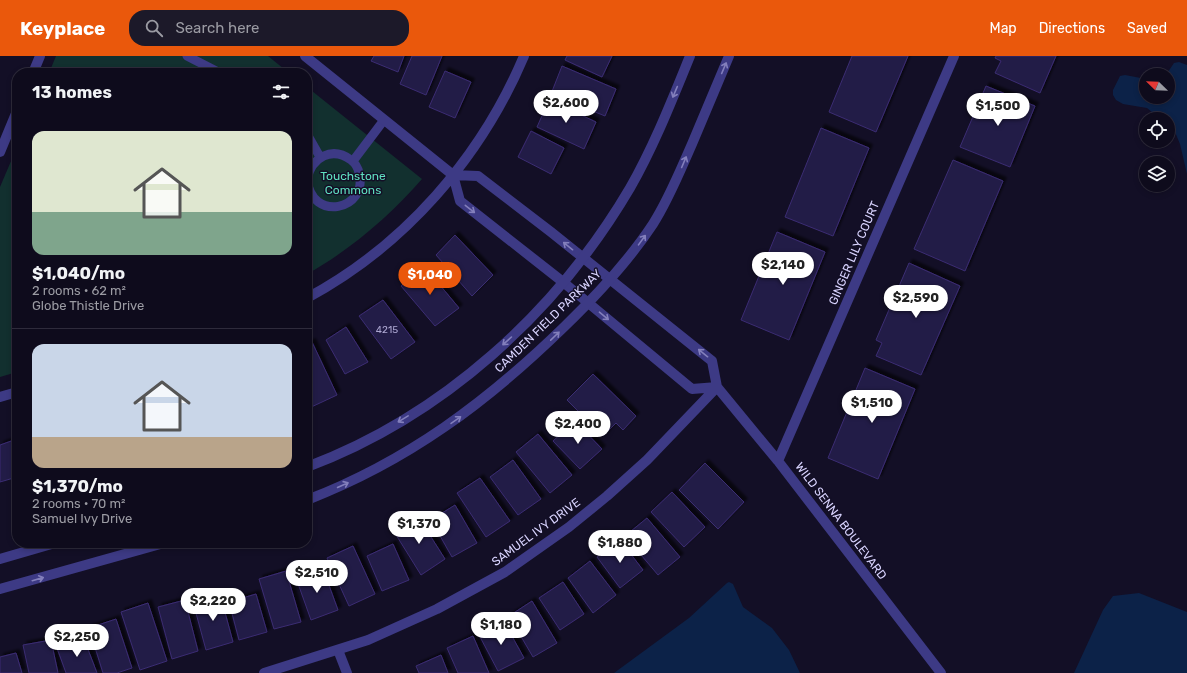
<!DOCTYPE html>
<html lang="en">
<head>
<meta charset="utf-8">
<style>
	:root { --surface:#0e0b1c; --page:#1c1929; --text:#f1f3f6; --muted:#9b9ba3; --line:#2e2b3b; --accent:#ea580c }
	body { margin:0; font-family:Rubik,sans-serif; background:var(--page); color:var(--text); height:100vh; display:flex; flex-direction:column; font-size:15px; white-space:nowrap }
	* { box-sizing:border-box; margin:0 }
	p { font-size:13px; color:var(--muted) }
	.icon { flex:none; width:22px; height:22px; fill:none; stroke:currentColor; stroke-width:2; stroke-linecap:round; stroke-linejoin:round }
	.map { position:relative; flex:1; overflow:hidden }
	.details { position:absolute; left:12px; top:12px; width:300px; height:480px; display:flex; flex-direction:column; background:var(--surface); border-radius:16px; box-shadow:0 2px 6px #0003,0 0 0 1px var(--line) }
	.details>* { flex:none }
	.needle { width:26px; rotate:293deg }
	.fabs { position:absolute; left:1139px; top:12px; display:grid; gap:8px }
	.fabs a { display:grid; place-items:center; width:36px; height:36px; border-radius:50%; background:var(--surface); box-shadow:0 2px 6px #0003,0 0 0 1px var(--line); font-size:20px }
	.price { position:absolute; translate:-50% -34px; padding:0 9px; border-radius:14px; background:#fff; color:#222; font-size:13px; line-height:26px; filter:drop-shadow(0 1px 2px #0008) }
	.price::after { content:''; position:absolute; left:50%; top:24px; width:12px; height:9px; margin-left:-6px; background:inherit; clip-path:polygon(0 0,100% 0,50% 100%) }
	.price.current { background:var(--accent); color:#fff }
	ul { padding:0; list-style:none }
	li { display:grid; align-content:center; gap:8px; height:212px; padding:0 20px }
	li+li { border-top:1px solid var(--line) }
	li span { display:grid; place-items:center; height:124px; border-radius:12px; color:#555 }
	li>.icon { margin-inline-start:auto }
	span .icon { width:72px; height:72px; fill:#fffc; stroke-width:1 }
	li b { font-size:17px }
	h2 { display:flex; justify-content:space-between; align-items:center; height:48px; padding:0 20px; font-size:17px }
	header { display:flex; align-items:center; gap:24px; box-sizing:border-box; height:56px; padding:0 20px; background:var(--accent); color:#fff }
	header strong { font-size:19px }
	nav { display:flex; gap:22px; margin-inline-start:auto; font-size:14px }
	.search { width:280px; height:36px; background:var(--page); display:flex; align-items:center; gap:10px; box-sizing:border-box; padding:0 14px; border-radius:16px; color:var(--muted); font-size:15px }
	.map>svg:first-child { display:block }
	.green { fill:#12302f }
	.water { fill:#0c2248 }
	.building { fill:#241b47; stroke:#3b2d73; filter:url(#shadow) }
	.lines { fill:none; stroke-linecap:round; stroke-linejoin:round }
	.service { stroke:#3d3a85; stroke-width:9 }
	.minor { stroke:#3d3a85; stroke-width:10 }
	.tertiary { stroke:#3d3a85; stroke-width:10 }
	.oneway { stroke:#837fbc }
	.labels { text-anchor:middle; stroke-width:3; stroke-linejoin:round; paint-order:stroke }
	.number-label { font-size:10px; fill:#aca6d1 }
	.park-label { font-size:12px; fill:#5fe0c0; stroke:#130f26 }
	.street-label { font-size:12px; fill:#d9d4ff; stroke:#130f26 }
</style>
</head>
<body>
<header>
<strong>Keyplace</strong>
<div class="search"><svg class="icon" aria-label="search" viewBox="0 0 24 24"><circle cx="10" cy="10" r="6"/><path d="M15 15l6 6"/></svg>Search here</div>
<nav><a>Map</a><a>Directions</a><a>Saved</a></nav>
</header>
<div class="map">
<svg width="1187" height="617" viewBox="0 0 1187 617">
	<defs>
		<filter id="shadow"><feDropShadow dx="3.5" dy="-3.5" stdDeviation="1" flood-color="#0009"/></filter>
	</defs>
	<rect width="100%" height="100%" fill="#130f26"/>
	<path class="green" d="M56,0h212l21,17h-240z
		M307,31l115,92c-31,36 -73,72 -115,95z
		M17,91v225l-17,5v-190z"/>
	<path class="water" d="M1179,6l8,3v109l-7,-30 -10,-24 -17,-7 -6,-5 -24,-4 -7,-4 -3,-5v-5l7,-14 5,-1 21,4v18h22v-22h-2l8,-12z
		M729,526l4,2 10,23 29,21 17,22 11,23h-186l75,-55 38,-35z
		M1139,537l48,19v61h-113l29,-63 10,-14z"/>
	<path class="building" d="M374,0h30l-6,16 -27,-11z
		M412,0h30l-16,39 -26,-11z
		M567,0h45l-10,21 -37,-17z
		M852,0h56l-32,76 -47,-20z
		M996,0h60l-16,37 -45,-20 6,-12 -6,-3z
		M562,10l54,23 -11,27 -54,-22z
		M445,15l26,11 -16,36 -26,-11z
		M986,30l49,20 -25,61 -50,-20z
		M549,44l47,22 -12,27 -47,-22z
		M821,72l48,20 -36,88 -48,-19z
		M531,75l33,17 -13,26 -33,-17z
		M953,104l50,21 -38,90 -51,-22z
		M777,176l48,20 -36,88 -48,-20z
		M455,179l38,40 -21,21 -36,-41z
		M909,207l51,23 -39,89 -45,-19 6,-13 -6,-3z
		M424,210l35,42 -24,18 -34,-40z
		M383,244l32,42 -24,17 -32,-43z
		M346,271l22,35 -23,12 -19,-34z
		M312,286l25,53 -30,14v-65z
		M865,312l50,21 -37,90 -50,-21z
		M593,318l43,42 -13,14 -7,-7 -13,13 -36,-36z
		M575,365l27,28 -22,20 -27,-28z
		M538,378l34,41 -22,18 -34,-41z
		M17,383v38l-17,5v-37z
		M513,404l28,39 -23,16 -28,-38z
		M705,407l39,39 -26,27 -39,-39z
		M480,422l30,43 -24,16 -29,-44z
		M672,436l33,35 -21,20 -33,-35z
		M455,449l22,38 -25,14 -21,-37z
		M417,459l28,44 -24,16 -28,-45z
		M647,462l33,39 -22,18 -33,-39z
		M620,484l23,30 -23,18 -23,-31z
		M393,488l16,36 -27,11 -15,-35z
		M353,490l22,48 -26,12 -22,-48z
		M590,505l26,34 -23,18 -25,-35z
		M323,513l15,41 -27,10 -15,-42z
		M286,515l15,51 -27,7 -15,-50z
		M563,526l21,32 -24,16 -21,-32z
		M220,538l13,48 -27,8 -13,-48z
		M256,538l11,38 -28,8 -10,-38z
		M185,544l13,51 -26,8 -14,-52z
		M532,545l25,42 -24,14 -24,-41z
		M148,547l19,58 -27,9 -19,-58z
		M116,563l16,49 -15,5h-14l-14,-45z
		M503,564l21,38 -26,13 -20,-38z
		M473,580l16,37h-31l-11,-25z
		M84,583l13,34h-31l-9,-25z
		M51,584l7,33h-29l-6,-28z
		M16,597l6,20h-22v-16z
		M441,599l7,18h-29l-3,-7z"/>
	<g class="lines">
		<path class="service" d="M187,0l33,17
			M307,78l13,23
			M353,105l31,-41
			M307,123c5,-22 25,-33 44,-19 4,3 7,8 8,13 10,37 -48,50 -52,6"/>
		<path class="minor" d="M305,0l148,119 7,26 103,81 129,107 25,-2
			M33,17l7,-17
			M0,96l17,-41
			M453,119l25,1 73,56 161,129 5,26 61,74 163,212
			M307,242c97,-52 174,-140 217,-242
			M0,341l17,-5
			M778,405l176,-405
			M338,594l9,23
			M264,617l104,-33 69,-31 68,-37 64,-45 38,-31 40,-36 70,-73"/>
		<path class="tertiary" d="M307,411c136,-51 250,-155 323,-279 24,-42 42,-88 60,-132
			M307,444c101,-39 180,-98 257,-173 32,-31 64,-65 89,-103 16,-25 27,-53 39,-80 12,-29 25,-59 37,-88
			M0,503l55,-16
			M0,533l164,-46"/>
	</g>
	<defs><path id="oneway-shaft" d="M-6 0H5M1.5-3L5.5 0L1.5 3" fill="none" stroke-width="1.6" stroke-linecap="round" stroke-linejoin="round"/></defs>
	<g class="oneway">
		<use href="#oneway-shaft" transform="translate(724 12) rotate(-67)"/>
		<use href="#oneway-shaft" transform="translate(675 36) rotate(113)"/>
		<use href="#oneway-shaft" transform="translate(684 106) rotate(-67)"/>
		<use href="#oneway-shaft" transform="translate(470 153) rotate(38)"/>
		<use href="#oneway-shaft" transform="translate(642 184) rotate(-54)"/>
		<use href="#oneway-shaft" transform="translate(568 190) rotate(-141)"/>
		<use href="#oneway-shaft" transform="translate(604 260) rotate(40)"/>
		<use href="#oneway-shaft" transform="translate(555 280) rotate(-44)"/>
		<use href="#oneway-shaft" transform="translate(507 285) rotate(138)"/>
		<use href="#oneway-shaft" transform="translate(703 297) rotate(-141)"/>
		<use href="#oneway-shaft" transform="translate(403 363) rotate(149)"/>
		<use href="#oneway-shaft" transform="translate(456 364) rotate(-35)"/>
		<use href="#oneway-shaft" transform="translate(343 429) rotate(-24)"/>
		<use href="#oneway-shaft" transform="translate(38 523) rotate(-16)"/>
	</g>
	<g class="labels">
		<g class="number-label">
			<text x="387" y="277">4215</text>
		</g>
		<g class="park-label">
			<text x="353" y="124">Touchstone<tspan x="353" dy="14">Commons</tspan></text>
		</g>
		<g class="street-label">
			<text transform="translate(854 197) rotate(-67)" y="4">GINGER LILY COURT</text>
			<text transform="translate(548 265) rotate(-44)" y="4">CAMDEN FIELD PARKWAY</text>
			<text transform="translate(841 465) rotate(53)" y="4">WILD SENNA BOULEVARD</text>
			<text transform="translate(536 476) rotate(-36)" y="4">SAMUEL IVY DRIVE</text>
		</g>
	</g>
</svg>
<div class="fabs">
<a><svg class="needle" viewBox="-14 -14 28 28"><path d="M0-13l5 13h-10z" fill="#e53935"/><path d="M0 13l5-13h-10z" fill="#9b9ba3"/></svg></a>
<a><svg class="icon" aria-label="locate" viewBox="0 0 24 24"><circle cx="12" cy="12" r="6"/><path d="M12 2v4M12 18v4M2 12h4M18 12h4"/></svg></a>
<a><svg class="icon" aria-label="layers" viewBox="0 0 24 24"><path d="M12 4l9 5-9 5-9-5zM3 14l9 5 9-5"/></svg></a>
</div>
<b class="price" style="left:566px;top:68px">$2,600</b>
<b class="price" style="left:998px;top:71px">$1,500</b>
<b class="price" style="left:783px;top:230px">$2,140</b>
<b class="price current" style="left:430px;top:240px">$1,040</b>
<b class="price" style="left:916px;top:263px">$2,590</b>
<b class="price" style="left:872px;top:368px">$1,510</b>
<b class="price" style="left:578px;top:389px">$2,400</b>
<b class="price" style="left:419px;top:489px">$1,370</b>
<b class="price" style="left:620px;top:508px">$1,880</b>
<b class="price" style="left:317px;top:538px">$2,510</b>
<b class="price" style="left:213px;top:566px">$2,220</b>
<b class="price" style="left:501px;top:590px">$1,180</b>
<b class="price" style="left:77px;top:602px">$2,250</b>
<section class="details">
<h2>13 homes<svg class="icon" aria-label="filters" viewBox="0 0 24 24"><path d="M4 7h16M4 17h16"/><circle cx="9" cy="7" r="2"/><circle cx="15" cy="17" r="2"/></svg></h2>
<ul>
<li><span style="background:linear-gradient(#dfe7d0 65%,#7fa58c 0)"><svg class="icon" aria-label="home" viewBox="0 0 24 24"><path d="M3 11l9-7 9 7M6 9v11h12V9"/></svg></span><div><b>$1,040/mo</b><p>2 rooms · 62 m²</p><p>Globe Thistle Drive</p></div></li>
<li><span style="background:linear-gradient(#c9d6e8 75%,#b9a48a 0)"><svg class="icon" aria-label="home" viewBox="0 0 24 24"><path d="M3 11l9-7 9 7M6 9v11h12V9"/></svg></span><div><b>$1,370/mo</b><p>2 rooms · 70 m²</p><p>Samuel Ivy Drive</p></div></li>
</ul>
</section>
</div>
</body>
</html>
